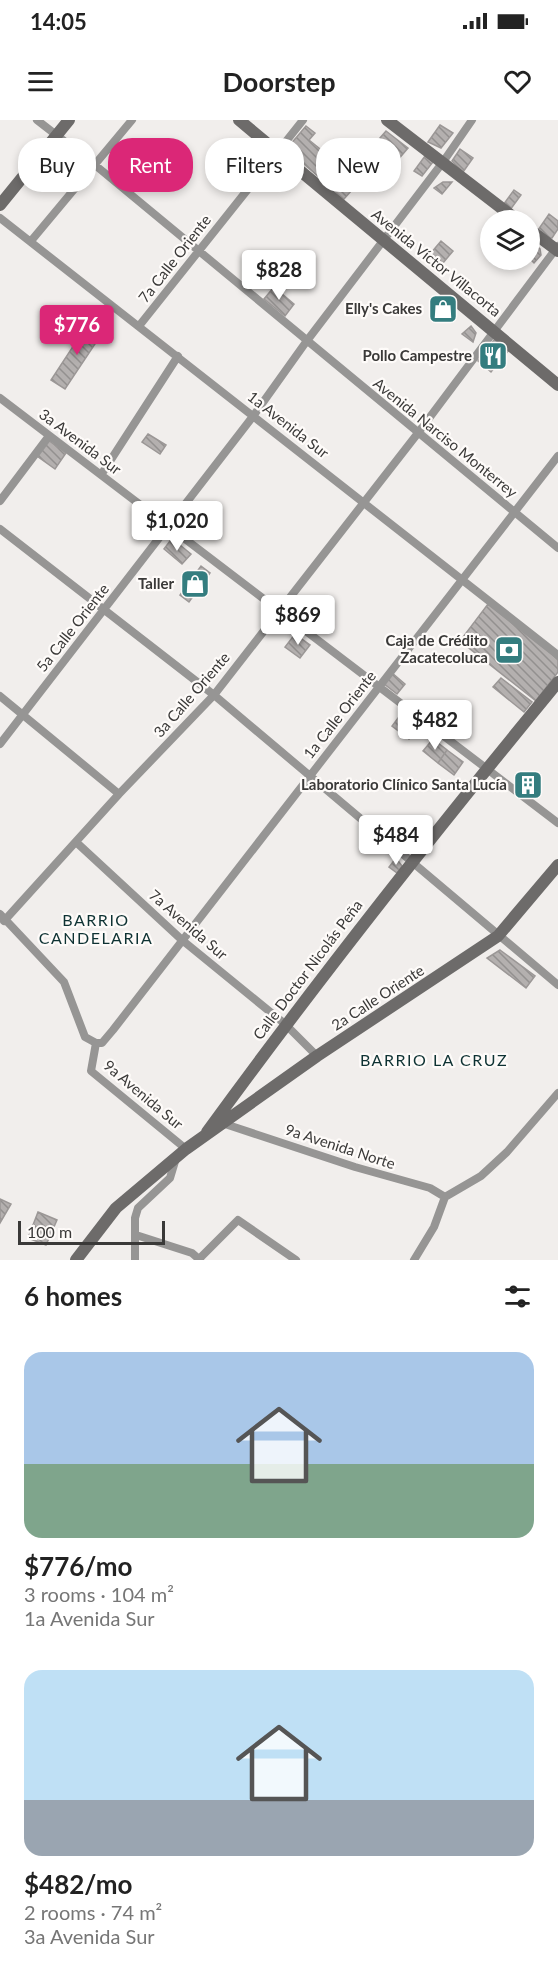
<!DOCTYPE html>
<html lang="en">
<head>
<meta charset="utf-8">
<style>
	:root { --surface:#fff; --page:#f2f2f2; --text:#222; --muted:#767676; --accent:#db2777 }
	body { margin:0; font-family:Lato,sans-serif; background:var(--page); color:var(--text); height:100vh; display:flex; flex-direction:column; font-size:22px; white-space:nowrap }
	* { box-sizing:border-box; margin:0 }
	p { font-size:20px; color:var(--muted) }
	.icon { flex:none; width:33px; height:33px; fill:none; stroke:currentColor; stroke-width:2; stroke-linecap:round; stroke-linejoin:round }
	.map { position:relative; height:1140px; overflow:hidden }
	.panel { display:flex; flex-direction:column; background:var(--surface); flex:1 }
	.panel>* { flex:none }
	.guide { position:absolute; left:18px; top:18px; width:522px; height:54px; display:flex; gap:12px }
	.fabs { position:absolute; left:480px; top:90px; display:grid; gap:12px }
	.fabs a { display:grid; place-items:center; width:60px; height:60px; border-radius:50%; background:var(--surface); box-shadow:0 3px 9px #0003; font-size:30px }
	.scale { position:absolute; left:18px; bottom:15px; width:147px; box-sizing:border-box; padding-left:6px; border:3px solid #3a3938; border-top:0; font-size:16px; line-height:21px; white-space:nowrap; color:#3a3938; -webkit-text-stroke:4px #fefbf9; paint-order:stroke }
	.price { position:absolute; translate:-50% -51px; padding:0 14px; border-radius:6px; background:#fff; color:#222; font-size:20px; line-height:39px; filter:drop-shadow(0 2px 3px #0008) }
	.price::after { content:''; position:absolute; left:50%; top:36px; width:18px; height:14px; margin-left:-9px; background:inherit; clip-path:polygon(0 0,100% 0,50% 100%) }
	.price.on { background:var(--accent); color:#fff }
	ul { padding:0; list-style:none }
	li { display:grid; align-content:center; gap:12px; height:318px; padding:0 24px }
	li span { display:grid; place-items:center; height:186px; border-radius:18px; color:#555 }
	li>.icon { margin-inline-start:auto }
	span .icon { width:108px; height:108px; fill:#fffc; stroke-width:1 }
	li b { font-size:26px }
	h2 { display:flex; justify-content:space-between; align-items:center; height:72px; padding:0 24px; font-size:26px }
	.pill { padding:0 21px; border-radius:24px; background:var(--surface); box-shadow:0 3px 9px #0003; font-size:21px; line-height:54px }
	.pill.on { background:var(--accent); color:#fff }
	.status { display:flex; justify-content:space-between; align-items:center; height:42px; padding:0 30px; background:var(--surface); direction:ltr }
	.status svg { height:16px; fill:currentColor }
	header { display:flex; justify-content:space-between; align-items:center; height:78px; padding:0 24px; background:var(--surface); font-size:27px; font-weight:700 }
	.map>svg:first-child { display:block }
	.building { fill:url(#building-back-hatch); stroke:#9b9796; stroke-width:1.5 }
	.lines { fill:none; stroke-linecap:round; stroke-linejoin:round }
	.minor { stroke:#969594; stroke-width:8 }
	.secondary { stroke:#6d6b6a; stroke-width:12 }
	.labels { text-anchor:middle; stroke-width:4.5; stroke-linejoin:round; paint-order:stroke }
	.street-label { font-size:15px; fill:#3a3938; stroke:#fefbf9 }
	.poi-label { font-size:15px; font-weight:bold; fill:#3a3938; stroke:#fefbf9; text-anchor:end }
	.neighbourhood-label { font-size:16px; letter-spacing:1.5px; fill:#0e3233; stroke:#fefbf9 }
</style>
</head>
<body>
<div class="status"><b>14:05</b><svg viewBox="0 0 49 12"><path d="M0 12V9h3v3zM5 12V6h3v6zM10 12V3h3v9zM15 12V0h3v12zM26 1h20v11H26zM47 4h2v5h-2z"/></svg></div>
<header><svg class="icon" aria-label="menu" viewBox="0 0 24 24"><path d="M4 6h16M4 12h16M4 18h16"/></svg>Doorstep<svg class="icon" aria-label="heart" viewBox="0 0 24 24"><path d="M12 20l-8-8c-3-5 5-10 8-4 3-6 11-1 8 4z"/></svg></header>
<div class="map">
<svg width="558" height="1140" viewBox="0 0 558 1140">
	<defs>
		<pattern id="building-back-hatch" width="6" height="6" patternUnits="userSpaceOnUse" patternTransform="scale(1.5)"><rect width="6" height="6" fill="#b4b0af"/><path d="M-1 5l2 2M0 0l6 6M5-1l2 2" fill="none" stroke="#93908f"/></pattern>
	</defs>
	<rect width="100%" height="100%" fill="#f1eeec"/>
	<path class="building" d="M440,5l13,8 -12,15 -13,-6z
		M306,6l9,7 -6,7 51,41 -16,18 -55,-48v-5z
		M386,11l22,17 -17,20 -11,-11 9,-12 -9,-7z
		M460,29l13,9 -10,14 -11,-11z
		M246,31l10,6 -13,17 -9,-6z
		M425,36l8,6 -11,14 -8,-5z
		M443,62h9l-10,12 -8,-6z
		M514,70l7,5 -11,15 -7,-5z
		M549,94l9,7v8l-6,9h-3l-11,-8z
		M441,121l12,10 -10,12 -12,-10z
		M533,123l7,6 1,6 -7,8 -4,-4v-12z
		M274,167l20,17 -9,12 -21,-17z
		M446,180l5,4 -11,15 -6,-5z
		M89,202l14,10 -38,57 -14,-9z
		M471,206l5,7 -3,9 -11,-8z
		M494,220l14,11 -17,21 -13,-11z
		M148,314l18,11 -6,9 -18,-12z
		M48,320l18,13 -11,16 -18,-13z
		M170,421h5l16,13 -9,10 -18,-15z
		M201,446l9,7 -21,29 -9,-7z
		M488,484l70,55v13l-22,29 -76,-60z
		M295,514l15,11 -10,13 -15,-11z
		M391,552l14,12 -8,10 -14,-11z
		M501,558l31,24 -8,10 -31,-25z
		M440,591l9,7 -8,10 -9,-7z
		M401,594l17,13 -9,12 -17,-13z
		M449,598l9,6 -8,11 -9,-7z
		M433,619l14,11 -9,13 -15,-12z
		M447,630l16,12 -9,13 -16,-12z
		M528,657l8,6 -8,11 -8,-7z
		M396,738l6,8 -5,7 -8,-6z
		M500,830l35,26 -9,12 -39,-30z
		M0,1079l11,5 -11,19z
		M38,1092l19,8 -11,25 -18,-7z"/>
	<g class="lines">
		<path class="minor" d="M37,0l58,45 463,383
			M0,98l558,437
			M31,121l101,-121
			M139,206l164,-206
			M0,278l558,425
			M101,355l77,-119
			M0,381l49,-65
			M0,409l214,166 344,290
			M0,576l119,98
			M0,624l254,-329 52,-73 137,-180 29,-42
			M76,722l106,98 103,84 32,32
			M0,794l64,68 21,55 11,6
			M4,801l115,-127 95,-99 204,-262 140,-187
			M96,923h6l11,-13 445,-574
			M96,923l-5,28 95,78
			M225,1004l130,43 75,21 15,9
			M445,1077l36,-21 26,-24 51,-59
			M136,1115l56,18 8,7
			M199,1139l39,-39 58,40
			M135,1140v-42l3,-10 32,-30 6,-20
			M414,1140l20,-33 11,-30"/>
		<path class="secondary" d="M239,0l319,265
			M387,0l130,100
			M0,85l69,-85
			M530,110l28,21
			M207,1012c112,-154 230,-303 351,-450
			M76,1140l40,-52 70,-59 131,-93 181,-120 60,-71"/>
	</g>
	<defs>
		<g id="shop-square" transform="scale(1.5)"><rect x="-9" y="-9" width="18" height="18" rx="4" fill="#347d7f" stroke="#fefbf9"/><path d="M-5-2.5h2.3a2.7 3.5 0 0 1 5.4 0H5L5.5 6h-11ZM-1.5-2.5h3a1.5 2.3 0 0 0-3 0Z" fill="#fff"/></g>
		<g id="restaurant-square" transform="scale(1.5)"><rect x="-9" y="-9" width="18" height="18" rx="4" fill="#347d7f" stroke="#fefbf9"/><path d="M-5-6h1v4h1v-4h1v4h1v-4h1v5L-1.5 .5V6h-2V.5L-5-1ZM5-6V6H3V1.5H1.5Q1.5-4 5-6Z" fill="#fff"/></g>
		<g id="bank-square" transform="scale(1.5)"><rect x="-9" y="-9" width="18" height="18" rx="4" fill="#347d7f" stroke="#fefbf9"/><path d="M-6-4H6V4H-6ZM0-2.3a2.3 2.3 0 1 0 0 4.6a2.3 2.3 0 1 0 0-4.6Z" fill="#fff"/></g>
		<g id="building-square" transform="scale(1.5)"><rect x="-9" y="-9" width="18" height="18" rx="4" fill="#347d7f" stroke="#fefbf9"/><path d="M-4-6H4V6H1V3H-1V6H-4ZM-2.5-4.3h1.7v1.8h-1.7ZM.8-4.3h1.7v1.8H.8ZM-2.5-1h1.7V.8h-1.7ZM.8-1h1.7V.8H.8Z" fill="#fff"/></g>
	</defs>
	<g fill-rule="evenodd">
		<use href="#shop-square" x="443" y="189"/>
		<use href="#restaurant-square" x="493" y="236"/>
		<use href="#shop-square" x="195" y="464"/>
		<use href="#bank-square" x="509" y="530"/>
		<use href="#building-square" x="528" y="665"/>
	</g>
	<g class="labels">
		<g class="street-label">
			<text transform="translate(175 139) rotate(-52)" y="5">7a Calle Oriente</text>
			<text transform="translate(436 143) rotate(39)" y="5">Avenida Víctor Villacorta</text>
			<text transform="translate(288 305) rotate(38)" y="5">1a Avenida Sur</text>
			<text transform="translate(445 318) rotate(39)" y="5">Avenida Narciso Monterrey</text>
			<text transform="translate(80 322) rotate(37)" y="5">3a Avenida Sur</text>
			<text transform="translate(73 508) rotate(-52)" y="5">5a Calle Oriente</text>
			<text transform="translate(192 575) rotate(-49)" y="5">3a Calle Oriente</text>
			<text transform="translate(340 595) rotate(-52)" y="5">1a Calle Oriente</text>
			<text transform="translate(188 805) rotate(41)" y="5">7a Avenida Sur</text>
			<text transform="translate(308 850) rotate(-53)" y="5">Calle Doctor Nicolás Peña</text>
			<text transform="translate(378 878) rotate(-33)" y="5">2a Calle Oriente</text>
			<text transform="translate(143 975) rotate(40)" y="5">9a Avenida Sur</text>
			<text transform="translate(340 1027) rotate(18)" y="5">9a Avenida Norte</text>
		</g>
		<g class="poi-label">
			<text x="422" y="194">Elly's Cakes</text>
			<text x="472" y="241">Pollo Campestre</text>
			<text x="174" y="469">Taller</text>
			<text x="488" y="526">Caja de Crédito<tspan x="488" dy="17">Zacatecoluca</tspan></text>
			<text x="507" y="670">Laboratorio Clínico Santa Lucía</text>
		</g>
		<g class="neighbourhood-label">
			<text x="96" y="806">BARRIO<tspan x="96" dy="18">CANDELARIA</tspan></text>
			<text x="434" y="946">BARRIO LA CRUZ</text>
		</g>
	</g>
</svg>
<div class="fabs">
<a><svg class="icon" aria-label="layers" viewBox="0 0 24 24"><path d="M12 4l9 5-9 5-9-5zM3 14l9 5 9-5"/></svg></a>
</div>
<div class="scale">100 m</div>
<b class="price" style="left:279px;top:181px">$828</b>
<b class="price on" style="left:77px;top:236px">$776</b>
<b class="price" style="left:177px;top:432px">$1,020</b>
<b class="price" style="left:298px;top:526px">$869</b>
<b class="price" style="left:435px;top:631px">$482</b>
<b class="price" style="left:396px;top:746px">$484</b>
<div class="guide">
<a class="pill">Buy</a>
<a class="pill on">Rent</a>
<a class="pill">Filters</a>
<a class="pill">New</a>
</div>
</div>
<section class="panel">
<h2>6 homes<svg class="icon" aria-label="filters" viewBox="0 0 24 24"><path d="M4 7h16M4 17h16"/><circle cx="9" cy="7" r="2"/><circle cx="15" cy="17" r="2"/></svg></h2>
<ul>
<li><span style="background:linear-gradient(#a9c7e8 60%,#7fa58c 0)"><svg class="icon" aria-label="home" viewBox="0 0 24 24"><path d="M3 11l9-7 9 7M6 9v11h12V9"/></svg></span><div><b>$776/mo</b><p>3 rooms · 104 m²</p><p>1a Avenida Sur</p></div></li>
<li><span style="background:linear-gradient(#bfe0f5 70%,#9aa5b1 0)"><svg class="icon" aria-label="home" viewBox="0 0 24 24"><path d="M3 11l9-7 9 7M6 9v11h12V9"/></svg></span><div><b>$482/mo</b><p>2 rooms · 74 m²</p><p>3a Avenida Sur</p></div></li>
</ul>
</section>
</body>
</html>
